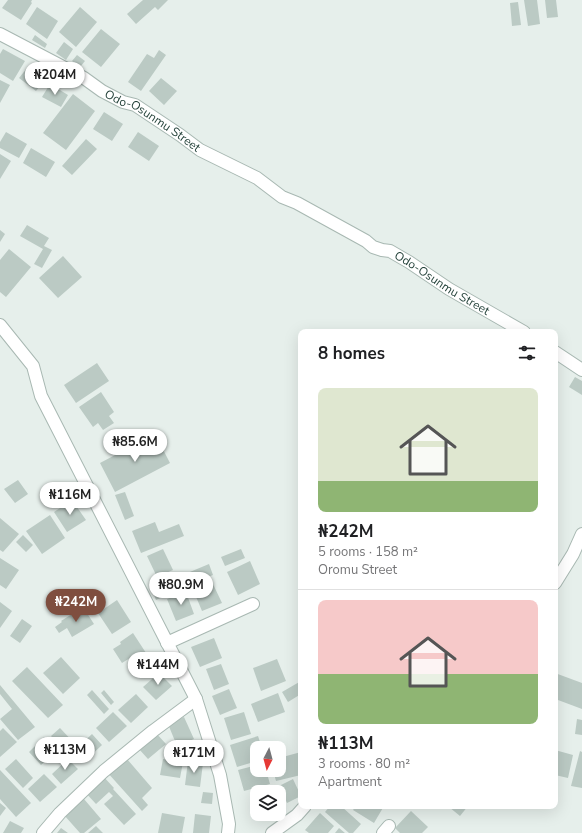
<!DOCTYPE html>
<html lang="en">
<head>
<meta charset="utf-8">
<style>
	:root { --surface:#fff; --page:#f2f2f2; --text:#202124; --muted:#757577; --line:#e0e0e0; --accent:#7f4e3f }
	body { margin:0; font-family:"Nunito Sans",sans-serif; background:var(--page); color:var(--text); height:100vh; display:flex; flex-direction:column; font-size:15px; white-space:nowrap }
	* { box-sizing:border-box; margin:0 }
	p { font-size:13px; color:var(--muted) }
	.icon { flex:none; width:22px; height:22px; fill:none; stroke:currentColor; stroke-width:2; stroke-linecap:round; stroke-linejoin:round }
	.map { position:relative; flex:1; overflow:hidden }
	.panel { position:absolute; left:298px; top:329px; width:260px; height:480px; display:flex; flex-direction:column; background:var(--surface); border-radius:8px; box-shadow:0 4px 16px #0002 }
	.panel>* { flex:none }
	.needle { width:26px; rotate:186deg }
	.buttons { position:absolute; left:250px; top:741px; display:grid; gap:8px }
	.buttons a { display:grid; place-items:center; width:36px; height:36px; border-radius:8px; background:var(--surface); box-shadow:0 4px 16px #0002; font-size:20px }
	.price { position:absolute; translate:-50% -34px; padding:0 9px; border-radius:14px; background:#fff; color:#222; font-size:13px; line-height:26px; filter:drop-shadow(0 1px 2px #0008) }
	.price::after { content:''; position:absolute; left:50%; top:24px; width:12px; height:9px; margin-left:-6px; background:inherit; clip-path:polygon(0 0,100% 0,50% 100%) }
	.price.current { background:var(--accent); color:#fff }
	ul { padding:0; list-style:none }
	li { display:grid; align-content:center; gap:8px; height:212px; padding:0 20px }
	li+li { border-top:1px solid var(--line) }
	li span { display:grid; place-items:center; height:124px; border-radius:8px; color:#555 }
	li>.icon { margin-inline-start:auto }
	span .icon { width:72px; height:72px; fill:#fffc; stroke-width:1 }
	li b { font-size:17px }
	h2 { display:flex; justify-content:space-between; align-items:center; height:48px; padding:0 20px; font-size:17px }
	.map>svg:first-child { display:block }
	.building { fill:#bbcac4 }
	.lines { fill:none; stroke-linecap:round; stroke-linejoin:round }
	.minor-casing { stroke:#a8b8b2; stroke-width:14 }
	.minor { stroke:#fff; stroke-width:12 }
	.labels { text-anchor:middle; stroke-width:3.5; stroke-linejoin:round; paint-order:stroke }
	.street-label { font-size:12px; fill:#24423a; stroke:#f7fbf9 }
</style>
</head>
<body>
<div class="map">
<svg width="582" height="833" viewBox="0 0 582 833">
	<rect width="100%" height="100%" fill="#e6efeb"/>
	<path class="building" d="M8,0h24l-1,2 1,1 -11,17 -19,-12z
		M143,0h25l-10,10 -3,-3 -19,17 -9,-10z
		M524,0h13l3,24 -12,2z
		M545,0h11l2,17 -11,1z
		M518,2l3,23 -9,1 -2,-23z
		M37,7l21,14 -11,18 -21,-15z
		M80,7l17,15 -21,25 -17,-15z
		M101,29l19,15 -19,23 -19,-15z
		M35,35l12,9 -2,4 -13,-8z
		M64,42l9,7 -7,11 -10,-7z
		M3,49l22,12 -12,20 -13,-8v-19z
		M159,50l7,5 -25,36 -13,-9 19,-28 7,4z
		M77,55l8,6 -5,6 -8,-6z
		M27,68l17,13 -8,10 -17,-13z
		M161,78l16,13 -13,14 -15,-14z
		M0,80l10,5 -10,18z
		M50,84l18,11 -7,12 -19,-10z
		M73,94l22,17 -29,39 -23,-17z
		M104,112l19,12 -11,17 -19,-12z
		M6,132l21,12 -8,14 -19,-10v-6z
		M138,132l21,14 -10,15 -21,-14z
		M86,139l11,10 -25,26 -10,-9z
		M31,148l24,14 -9,15 -23,-14z
		M0,154l11,7 -11,18z
		M27,225l22,13 -5,8 8,4 -10,18 -8,-4 9,-15 -23,-13z
		M0,230l5,4 -5,8z
		M9,249l22,18 -25,30 -6,-5v-32z
		M63,256l19,21 -24,21 -19,-20z
		M97,363l12,18 -33,22 -12,-18z
		M575,377l7,4v14l-13,-8z
		M101,392l13,20 -5,4 5,7 -11,7 -5,-7 -5,4 -14,-20z
		M155,434l15,29 -55,29 -15,-29z
		M18,480l10,14 -13,9 -11,-14z
		M125,492l9,24 -9,4 -10,-25z
		M72,500l14,20 -19,12 -13,-20z
		M50,515l15,23 -23,16 -16,-23z
		M0,518l19,16 -16,18 -3,-2z
		M155,522l4,10 20,-8 5,12 -43,17 -9,-22z
		M23,535l10,10 -7,7 -10,-10z
		M163,549l10,21 -16,7 -10,-21z
		M241,549l4,9 -20,8 -4,-9z
		M0,558l19,12 -13,19 -6,-4z
		M250,561l10,23 -22,11 -11,-23z
		M209,564l4,11 -23,9 -5,-10z
		M181,575l5,12 -30,13 -5,-13z
		M213,584l9,19 -20,8 -8,-19z
		M186,592l8,22 -18,7 -9,-22z
		M117,600l14,22 -19,12 -14,-21z
		M0,602l12,9 -12,17z
		M83,607l11,17 -22,13 -5,-9 -8,5 -4,-6 7,-5 -1,-1z
		M22,619l10,7 -12,17 -10,-7z
		M133,633l15,23 -14,9 -4,-7 -8,5 -9,-14 8,-5 -1,-2z
		M214,638l8,20 -22,9 -9,-20z
		M61,657l19,21 -17,16 -20,-21z
		M277,659l9,22 -25,10 -8,-23z
		M221,664l8,20 -15,6 -8,-21z
		M27,667l36,38 -15,13 -36,-37z
		M159,673l13,13 -16,14 -13,-13z
		M555,673l27,10v26l-24,-9 -3,8z
		M301,681v13l-13,8 -6,-10z
		M0,685l35,42 -17,13 -18,-21 12,-10 -12,-15z
		M229,689l8,19 -17,7 -8,-19z
		M92,690l17,19 -5,5 -17,-19z
		M104,690l10,12 -3,3 -10,-12z
		M278,693l7,19 -27,10 -7,-18z
		M136,694l12,13 -17,16 -13,-13z
		M113,712l14,14 -18,16 -13,-14z
		M244,712l7,22 -20,6 -7,-22z
		M184,717l10,22 -17,7 -9,-22z
		M577,719l5,1v15l-7,-1z
		M3,728l14,14 -17,15v-26z
		M60,728l15,16 -9,8 -15,-16z
		M156,733l10,11 -18,15 -10,-11z
		M92,734l10,11 -16,15 -10,-11z
		M258,736l4,12h-5v13l-20,6 -7,-22z
		M44,737l13,14 -16,14 -12,-13z
		M555,750l18,5 -5,23 -13,-3z
		M580,751l2,1v36l-11,-2z
		M301,752v23l-25,6 -3,-11h6v-12z
		M16,759l17,19 -10,10 -18,-19z
		M68,759l10,10 -17,15 -9,-10z
		M127,759l25,29 -10,10 6,7 -6,6 -35,-39z
		M163,759l20,3 -3,16 -20,-3z
		M188,761l15,2 -3,24 -15,-2z
		M257,765v5h9l4,14 -26,7 -6,-21z
		M0,770l31,33 -15,14 -16,-18z
		M44,774l13,13 -17,15 -12,-13z
		M102,775l12,13 -1,1 23,25 -12,11 -20,-21 9,-8 -4,-4 -13,12 -12,-13z
		M293,779l8,17 -14,7 -8,-17z
		M269,788l2,4h-14v19h-2l-5,-18z
		M203,792l10,1 -1,11 -11,-1z
		M84,799l17,20 -17,14h-4l-16,-18z
		M0,803l6,5 -6,8z
		M330,806h11l20,18 -8,9h-4l-24,-21z
		M356,806h28l-10,17 -21,-13z
		M450,806h18l-8,10 -11,-9z
		M411,811l17,16 -6,6h-22l-5,-5z
		M162,813l23,4 -3,16h-24z
		M320,813l14,13 -6,7h-19l-4,-3z
		M195,814l16,2 -2,17h-16z
		M10,821l14,7 -3,5h-18z
		M96,826l7,7h-15z
		M61,828l7,5h-11z
		M339,828l6,5h-10z"/>
	<g class="lines">
		<g class="minor-casing">
			<g id="minor">
				<path id="s1" d="M0,34l84,44 18,13 21,11 12,3 45,30 20,15 57,28 25,19 15,6 69,38 7,6 9,3 8,1 19,11 40,27 75,43"/>
				<path d="M0,325l33,41 8,30 155,303 24,76 9,49 -1,9"/>
				<path d="M555,352l27,18"/>
				<path d="M555,583l18,-29 9,-20"/>
				<path d="M167,643l86,-39"/>
				<path d="M43,833l17,-20 44,-42 49,-40 43,-32"/>
				<path d="M272,833l25,-18 8,-9"/>
				<path d="M383,833l6,-7"/>
			</g>
		</g>
		<use href="#minor" class="minor"/>
	</g>
	<g class="labels">
		<g class="street-label">
			<text dy="4" stroke="none"><textPath href="#s1" startOffset="176">Odo-Osunmu Street</textPath></text>
			<text dy="4" stroke="none"><textPath href="#s1" startOffset="510">Odo-Osunmu Street</textPath></text>
		</g>
	</g>
</svg>
<div class="buttons">
<a><svg class="needle" viewBox="-14 -14 28 28"><path d="M0-13l5 13h-10z" fill="#e53935"/><path d="M0 13l5-13h-10z" fill="#757577"/></svg></a>
<a><svg class="icon" aria-label="layers" viewBox="0 0 24 24"><path d="M12 4l9 5-9 5-9-5zM3 14l9 5 9-5"/></svg></a>
</div>
<b class="price" style="left:55px;top:96px">₦204M</b>
<b class="price" style="left:135px;top:463px">₦85.6M</b>
<b class="price" style="left:70px;top:516px">₦116M</b>
<b class="price" style="left:181px;top:606px">₦80.9M</b>
<b class="price current" style="left:76px;top:623px">₦242M</b>
<b class="price" style="left:158px;top:686px">₦144M</b>
<b class="price" style="left:65px;top:771px">₦113M</b>
<b class="price" style="left:194px;top:774px">₦171M</b>
<section class="panel">
<h2>8 homes<svg class="icon" aria-label="filters" viewBox="0 0 24 24"><path d="M4 7h16M4 17h16"/><circle cx="9" cy="7" r="2"/><circle cx="15" cy="17" r="2"/></svg></h2>
<ul>
<li><span style="background:linear-gradient(#dfe7d0 75%,#8fb573 0)"><svg class="icon" aria-label="home" viewBox="0 0 24 24"><path d="M3 11l9-7 9 7M6 9v11h12V9"/></svg></span><div><b>₦242M</b><p>5 rooms · 158 m²</p><p>Oromu Street</p></div></li>
<li><span style="background:linear-gradient(#f6c9c9 60%,#8fb573 0)"><svg class="icon" aria-label="home" viewBox="0 0 24 24"><path d="M3 11l9-7 9 7M6 9v11h12V9"/></svg></span><div><b>₦113M</b><p>3 rooms · 80 m²</p><p>Apartment</p></div></li>
</ul>
</section>
</div>
</body>
</html>
